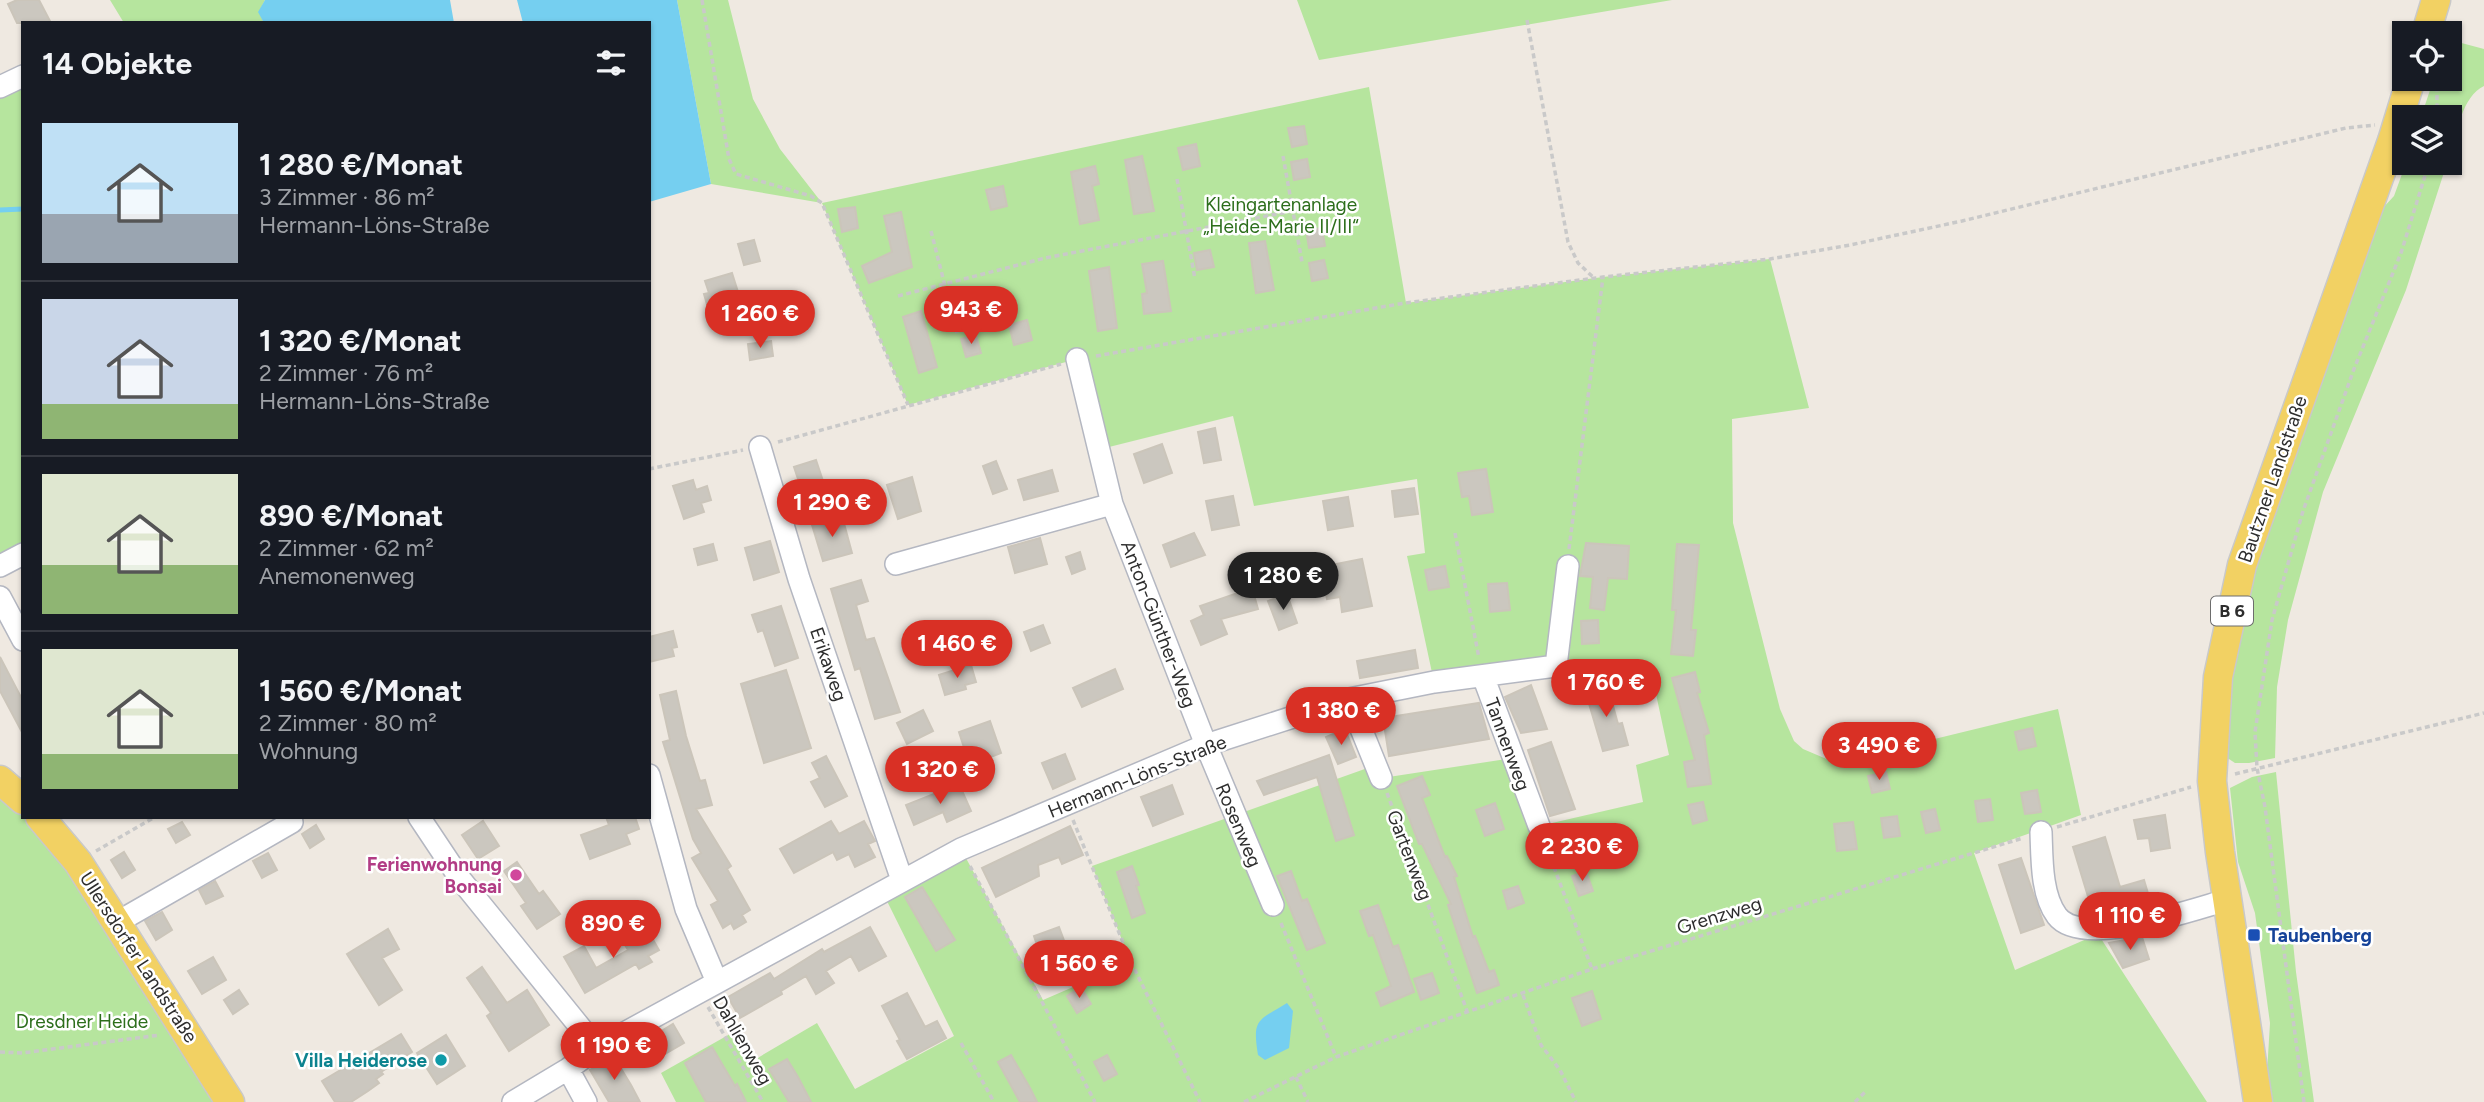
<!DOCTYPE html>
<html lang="de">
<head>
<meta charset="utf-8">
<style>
	:root { --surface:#171b24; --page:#20242c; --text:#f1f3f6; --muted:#9ea1a6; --line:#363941; --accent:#d93025 }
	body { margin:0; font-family:Figtree,sans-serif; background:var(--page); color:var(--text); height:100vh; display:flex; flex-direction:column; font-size:26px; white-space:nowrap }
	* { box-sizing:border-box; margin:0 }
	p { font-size:23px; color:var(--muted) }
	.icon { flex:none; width:38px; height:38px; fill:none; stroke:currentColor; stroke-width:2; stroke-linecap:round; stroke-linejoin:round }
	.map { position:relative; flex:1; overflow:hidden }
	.details { position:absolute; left:21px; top:21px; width:630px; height:798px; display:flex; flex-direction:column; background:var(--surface); border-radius:0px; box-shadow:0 2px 5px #0004 }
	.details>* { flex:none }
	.fabs { position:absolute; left:2392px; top:21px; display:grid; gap:14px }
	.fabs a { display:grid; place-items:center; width:70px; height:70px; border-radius:0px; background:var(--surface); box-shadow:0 2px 5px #0004; font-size:35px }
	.price { position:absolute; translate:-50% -60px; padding:0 16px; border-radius:24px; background:var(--accent); color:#fff; font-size:23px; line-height:46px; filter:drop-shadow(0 2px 4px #0008) }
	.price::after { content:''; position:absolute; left:50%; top:42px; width:21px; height:16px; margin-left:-10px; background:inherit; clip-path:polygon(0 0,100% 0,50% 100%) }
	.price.selected { background:#222; color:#fff }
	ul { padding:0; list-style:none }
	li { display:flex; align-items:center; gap:21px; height:175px; padding:0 21px }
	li+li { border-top:2px solid var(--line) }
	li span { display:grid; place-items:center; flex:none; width:196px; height:140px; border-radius:0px; color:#555 }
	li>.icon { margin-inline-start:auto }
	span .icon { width:84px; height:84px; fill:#fffc; stroke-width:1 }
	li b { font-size:30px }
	h2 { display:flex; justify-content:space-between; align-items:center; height:84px; padding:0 21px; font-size:30px }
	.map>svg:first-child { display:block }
	.green { fill:#b6e59e }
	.water { fill:#75cff0 }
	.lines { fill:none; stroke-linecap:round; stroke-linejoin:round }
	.stream { stroke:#75cff0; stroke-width:5 }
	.building { fill:#cbc7bf; stroke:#cbc5ba; stroke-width:2 }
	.minor-casing { stroke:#b4b7c1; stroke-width:24 }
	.major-casing { stroke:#c9c9c9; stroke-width:31 }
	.path { stroke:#c9c9c9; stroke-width:3.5; stroke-dasharray:5 3.5; stroke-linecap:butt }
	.minor { stroke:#fff; stroke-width:21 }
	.major { stroke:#f2d163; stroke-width:28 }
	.hotel-dot { fill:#d1479c; stroke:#fff; stroke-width:2.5 }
	.transit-dot { fill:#1a4fb4; stroke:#fff; stroke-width:2.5 }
	.culture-dot { fill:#0f9aa8; stroke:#fff; stroke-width:2.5 }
	.labels { text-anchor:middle; stroke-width:5; stroke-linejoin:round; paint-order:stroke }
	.shield { fill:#fff; stroke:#6d6d6d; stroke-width:2 }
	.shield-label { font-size:18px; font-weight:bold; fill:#2e2e2e }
	.park-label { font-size:19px; fill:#2c6e1b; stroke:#fff }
	.street-label { font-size:19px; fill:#2e2e2e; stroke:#fff }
	.hotel-label { font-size:19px; font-weight:bold; fill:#b23c85; stroke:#fff; text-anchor:end }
	.transit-label { font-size:19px; font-weight:bold; fill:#164399; stroke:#fff; text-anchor:start }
	.culture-label { font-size:19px; font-weight:bold; fill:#0d838f; stroke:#fff; text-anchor:end }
</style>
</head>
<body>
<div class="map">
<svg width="2484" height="1102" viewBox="0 0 2484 1102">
	<rect width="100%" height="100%" fill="#efe9e1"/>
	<path class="green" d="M110,0h155l-6,12 5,11h-140z
		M677,0h51l25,99 27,50 42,54 547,-116 37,216 197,-26 167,-18 39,149 -77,11 1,104 47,186 14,32 9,8 33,14 222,-54 23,106 -107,38 41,117 83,-36 109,168h-1531l-15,-29 69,-39 19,29 68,-40 38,66 99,-53 -72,-145 79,-42 82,151 88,-38 -39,-96 284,-101 6,13 131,-20 26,68 104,-24 -7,-37 33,-10 -19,-89 -81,6 -13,-6 -122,16 -27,-126 18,-3 -8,-74 -163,27 -21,-90 -136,34 -20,-91 -169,46 -86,-202 -111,-19z
		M1297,0h375l-353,60z
		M2454,41l30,8v37c-22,10 -27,47 -34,67v-36h-29l12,-36 2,-2h15v-27z
		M23,76v473l-23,12v-474z
		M2406,163h41l-41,127 -83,202 -35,128 -11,67 -2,71 -26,5h-14l-9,-6 4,-78 23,-112 129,-358 12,-13z
		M2276,772l20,200 18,130h-45l-3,-13 4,-66 -15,-110 -17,-51 -8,-74 22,-11z
		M0,793l23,20v4h4l51,45 150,240h-228z"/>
	<path class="water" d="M265,0h185l4,23h-190l-6,-11z
		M517,0h160l34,184 -62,18v-179h-126z
		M1287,1003l6,8 -4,37 -24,12 -7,-5c-6,-37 0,-34 29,-52z"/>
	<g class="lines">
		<path class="stream" d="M0,210l23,-1"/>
	</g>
	<path class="building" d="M17,0h22l12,23h-34l-9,-19z
		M1304,126l3,18 -15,3 -4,-19z
		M1196,144l4,22 -17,4 -5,-22z
		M1142,156l12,55 -20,3 -9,-54z
		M1307,159l3,18 -16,3 -3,-18z
		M1095,166l4,18 -7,2 7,34 -19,4 -9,-52z
		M1003,186l4,20 -16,4 -5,-20z
		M855,207l3,21 -16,4 -4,-23z
		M901,212l11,55 -43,16 -7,-17 30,-14 -8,-36z
		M1322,228l3,18 -16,2 -3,-18z
		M754,240l6,21 -16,4 -6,-21z
		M1265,241l9,49 -18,3 -7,-50z
		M1210,250l4,17 -17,3 -3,-17z
		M1324,260l4,18 -16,3 -3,-18z
		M1163,261l8,50 -27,3 -2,-20 5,-1 -5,-29z
		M1109,267l8,61 -19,3 -9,-60z
		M732,273l12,38 -27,8 -4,-13 -5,2 -4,-14 5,-1 -4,-12z
		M921,311l16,56 -18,6 -16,-56z
		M1027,320l5,20 -18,5 -5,-20z
		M976,335l5,18 -15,4 -5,-18z
		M771,341l2,15 -23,4 -2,-16z
		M1215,428l6,32 -17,3 -6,-31z
		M1162,444l10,29 -28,10 -10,-29z
		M816,460l10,30 -22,7 -10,-30z
		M996,461l11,28 -14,5 -10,-28z
		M1486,469l7,43 -21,3 -3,-19 -7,1 -4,-24z
		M1052,470l6,21 -34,9 -6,-20z
		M912,477l9,34 -23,8 -11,-34z
		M693,480l3,10 11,-4 4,14 -10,3 3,9 -20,7 -11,-33z
		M1414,488l4,26 -23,3 -3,-26z
		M1233,496l6,29 -27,5 -6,-29z
		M1348,497l5,29 -25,4 -5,-29z
		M842,516l10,37 -29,8 -11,-36z
		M1194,533l11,22 -34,12 -8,-22z
		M1040,538l7,26 -32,9 -7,-26z
		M770,541l9,31 -25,8 -9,-32z
		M1586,543l43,3 -2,33 -19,-1 -4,32 -14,-2 3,-31 -13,-1z
		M713,544l4,16 -19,5 -4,-16z
		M1677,544l22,1 -8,85h5l-3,26 -22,-2 5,-44h-4z
		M1080,552l5,17 -13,5 -6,-17z
		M1362,559l10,47 -30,6 -2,-15 -13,2 -6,-32z
		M1445,566l4,21 -20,3 -4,-20z
		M861,580l7,21 -12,4 10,35 8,-2 26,74 -25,7 -15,-51 -5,2 -24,-81z
		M1507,583l3,27 -20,2 -2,-28z
		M1252,588l6,21 -37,10 6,15 -26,11 -10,-24 13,-6 -4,-9z
		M1287,594l10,29 -18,7 -11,-29z
		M781,606l17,52 -23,8 -12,-36 -5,2 -6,-17z
		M1598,620l1,23 -17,1 -1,-23z
		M1043,625l7,18 -19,8 -7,-19z
		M673,631l4,16 -5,1 2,8 -25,6v-25z
		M1415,650l3,18 -58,10 -3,-17z
		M0,657l23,44v33l-23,-43z
		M971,665l5,17 -11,3 1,4 -21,6 -6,-20z
		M1115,669l8,20 -41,18 -9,-19z
		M786,670l25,78 -47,15 -23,-79z
		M1695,672l5,20 -3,1 12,40 -5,2 7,49 -23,3 -4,-25 11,-2 -23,-82z
		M1607,684l11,40 4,-1 6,22 -25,6 -18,-61z
		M1531,685l16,44 -26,4 -16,-36z
		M676,691l10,45 14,45 5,-1 7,25 -16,4 35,57 -4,3 23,41 -8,5 4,7 -12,7 -3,-6 -8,5 -12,-23 7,-4 -26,-43 9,-5 -8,-14 -30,-97 7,-2 -10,-45z
		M1479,703l10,36 -100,17 -6,-38z
		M923,710l10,21 -26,13 -10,-21z
		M990,721l11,32 -13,5 3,7 -19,7 -13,-40z
		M2032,728l4,18 -17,4 -4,-18z
		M1345,729l11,28 -18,7 -12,-27z
		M1551,742l24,67 -25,7 -22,-66z
		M1065,754l10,25 -22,10 -11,-26z
		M1329,755l25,80 -18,6 -19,-64 -53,18 -7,-14z
		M826,756l21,40 -22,11 -14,-25 9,-4 -8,-15z
		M1886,772l4,17 -18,4 -4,-17z
		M1422,776l8,19 -8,3 23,59 2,-1 10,20 -3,1 19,60 2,-1 14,36 5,-2 5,15 -22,8 -29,-88 3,-1 -29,-60h-3l-22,-58z
		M959,784l12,27 -24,11 -4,-10 -29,13 -8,-20z
		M1172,785l11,29 -30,12 -12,-29z
		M2037,790l4,22 -16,2 -4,-21z
		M1990,799l3,21 -15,2 -3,-21z
		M1703,802l4,18 -14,4 -5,-19z
		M1495,803l9,26 -19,7 -9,-26z
		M1935,809l5,21 -14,3 -5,-21z
		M2165,815l5,33 -19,3 -2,-13 -11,1 -4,-19z
		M1897,816l3,20 -16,2 -3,-20z
		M606,817h29l4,12 -13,5 4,10 -40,15 -9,-24 28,-10z
		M483,821l16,25 -21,13 -16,-24z
		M831,821l8,13 25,-13 11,20 -7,3 7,13 -20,10 -6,-13 -12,6 -4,-8 -39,21 -14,-24z
		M182,822l8,13 -14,8 -8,-14z
		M1853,822l4,27 -20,2 -3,-27z
		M316,825l8,14 -14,9 -8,-14z
		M1070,826l13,29 -21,9 -3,-7 -21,8 1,11 -43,21 -14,-29z
		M2105,837l15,50 24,-7 8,27 -25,5 -3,-9 -31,10 -20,-66z
		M124,852l11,18 -13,8 -11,-18z
		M268,853l9,17 -15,8 -9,-17z
		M2021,858l23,67 -23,8 -22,-68z
		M517,862l22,32 4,-3 17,23 -23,15 -16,-23 5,-3 -22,-32z
		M1132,866l7,19 -3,1 9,27 -13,5 -15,-46z
		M1291,871l11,30 5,-2 18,44 -18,7 -30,-74z
		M1586,871l7,20 -14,5 -7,-20z
		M215,881l8,15 -17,8 -7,-14z
		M1518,886l6,17 -16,6 -5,-18z
		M922,887l33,53 -19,11 -31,-54z
		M1378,905l15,42 5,-2 16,47 -33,14 -5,-13 15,-7 -18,-51 -4,1 -9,-25z
		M162,912l10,18 -16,10 -11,-19z
		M644,924l15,26 -11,6 4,6 -13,7 -3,-5 -51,29 -21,-36 20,-11 12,22 32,-18 -7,-12z
		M870,927l16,29 -27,15 -8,-15 -25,15 8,12 -18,11 -10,-18 -25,15 1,3 -42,24 -12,-21 42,-24 4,6 48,-30 2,3z
		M1059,927l10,27 -26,9 -9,-27z
		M388,929l11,20 -17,9 20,32 -23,15 -32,-51z
		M2142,937l7,22 -26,9 -14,-25z
		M213,957l13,23 -24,14 -14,-23z
		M482,967l25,36 20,-13 22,35 -40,26 -22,-35 4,-3 -24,-35z
		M1432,973l7,20 -18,7 -7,-21z
		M1081,987l10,17 -14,9 -10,-17z
		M239,990l9,14 -15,10 -9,-14z
		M1592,991l9,28 -19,7 -10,-28z
		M907,993l18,34 12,-6 9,17 -39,21 -10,-18 3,-1 -18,-34z
		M673,1024l11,19 -31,18 -11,-18z
		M401,1034l11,18 -31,20 2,2 -7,5 3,4 -11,8 -17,11h-16l-13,-21z
		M446,1035l19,31 -28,18 -20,-31z
		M712,1047l23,39 2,-2 9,18h-40l-21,-39z
		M1011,1055l19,33 7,14h-17l-22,-40z
		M1107,1055l10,19 -13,7 -10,-19z
		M614,1057l17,28 9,17h-31l-19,-32z
		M787,1059l11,18 13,25h-22l-20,-33z"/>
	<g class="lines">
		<g class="minor-casing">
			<path id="minor" d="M0,87l23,-11
				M1077,359l35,145 94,241 67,160
				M760,447l39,132 103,301
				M896,564l216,-60
				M0,566l23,-12
				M0,597l23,43
				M1483,676l56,150
				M1349,699l32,79
				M649,775l37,134 31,73
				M419,817l42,63 136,168
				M2041,832c1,26 0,63 16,84 25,33 137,-7 170,-16
				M116,923l176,-101
				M568,1069l18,33
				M513,1102l55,-33 29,-21 364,-199 245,-104 143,-46 85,-17 122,-16 12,-100"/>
		</g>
		<g class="major-casing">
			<path id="major" d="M2426,33l10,-33
				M0,780l23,20
				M40,817l38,45 152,240
				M2258,1102l-38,-250 -8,-71 6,-104 24,-112 150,-424 19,-62"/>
		</g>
		<path class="path" d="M702,0l27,159 7,15 75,22 11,7 86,202
			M1527,20l41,222 10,21 16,15
			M2437,117v-38
			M1283,156l19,106
			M1177,179l18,100
			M931,231l26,102
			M898,296l147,-38 248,-47
			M1096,356l309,-53 198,-26 167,-18 80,-14 112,-24 384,-93 29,-3
			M778,442l283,-78
			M649,469l94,-19
			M1455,533l24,125
			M1569,549l34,-272
			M2235,774l249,-61
			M1387,793l80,218
			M1073,820l58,142 69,140
			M2057,827l134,-40
			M1545,843l47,126
			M96,851l59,-34
			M970,866l125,236
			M1281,923l55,134
			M1523,995l18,50 19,25 16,32
			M708,1007l55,95
			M961,1043l33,59
			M0,1052l22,1 138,-18
			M1296,1077l12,25
			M1244,1102l92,-45 256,-88 431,-131
			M1855,1102l11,-11
			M2304,1102l-39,-295 -8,-39 -2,-36 17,-112 31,-109 51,-142 47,-116 28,-90"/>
		<use href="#minor" class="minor"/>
		<use href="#major" class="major"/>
	</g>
	<circle class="hotel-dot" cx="516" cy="875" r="7"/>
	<rect class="transit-dot" x="2247" y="928" width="14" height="14" rx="3.5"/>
	<circle class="culture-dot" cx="441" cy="1060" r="7"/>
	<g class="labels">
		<rect class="shield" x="2211" y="596.5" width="42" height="29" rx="5"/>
		<g class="shield-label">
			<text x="2232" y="617">B 6</text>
		</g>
		<g class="park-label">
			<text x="1281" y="211">Kleingartenanlage<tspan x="1281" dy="22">„Heide-Marie II/III“</tspan></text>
			<text x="82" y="1028">Dresdner Heide</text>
		</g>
		<g class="street-label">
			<text transform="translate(2272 479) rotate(-71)" y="7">Bautzner Landstraße</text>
			<text transform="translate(1159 624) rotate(69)" y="7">Anton-Günther-Weg</text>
			<text transform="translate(829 664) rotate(71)" y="7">Erikaweg</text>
			<text transform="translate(1508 744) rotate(70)" y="7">Tannenweg</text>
			<text transform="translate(1137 776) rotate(-22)" y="7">Hermann-Löns-Straße</text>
			<text transform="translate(1239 825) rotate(67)" y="7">Rosenweg</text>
			<text transform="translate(1410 855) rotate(69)" y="7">Gartenweg</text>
			<text transform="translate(1719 915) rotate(-17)" y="7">Grenzweg</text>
			<text transform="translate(139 957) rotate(57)" y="7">Ullersdorfer Landstraße</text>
			<text transform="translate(743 1040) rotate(60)" y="7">Dahlienweg</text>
		</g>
		<g class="hotel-label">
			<text x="502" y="871">Ferienwohnung<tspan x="502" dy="22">Bonsai</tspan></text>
		</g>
		<g class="transit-label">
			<text x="2268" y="942">Taubenberg</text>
		</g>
		<g class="culture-label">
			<text x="427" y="1067">Villa Heiderose</text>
		</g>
	</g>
</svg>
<div class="fabs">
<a><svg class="icon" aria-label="locate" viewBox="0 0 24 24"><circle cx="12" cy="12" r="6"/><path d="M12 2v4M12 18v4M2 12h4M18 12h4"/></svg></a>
<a><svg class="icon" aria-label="layers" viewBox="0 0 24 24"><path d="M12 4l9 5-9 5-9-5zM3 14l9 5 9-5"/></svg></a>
</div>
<b class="price" style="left:971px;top:346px">943 €</b>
<b class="price" style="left:760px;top:350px">1 260 €</b>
<b class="price" style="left:832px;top:539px">1 290 €</b>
<b class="price selected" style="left:1283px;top:612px">1 280 €</b>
<b class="price" style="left:957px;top:680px">1 460 €</b>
<b class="price" style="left:1606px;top:719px">1 760 €</b>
<b class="price" style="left:1341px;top:747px">1 380 €</b>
<b class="price" style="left:1879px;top:782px">3 490 €</b>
<b class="price" style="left:940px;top:806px">1 320 €</b>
<b class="price" style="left:1582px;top:883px">2 230 €</b>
<b class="price" style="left:2130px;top:952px">1 110 €</b>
<b class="price" style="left:613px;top:960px">890 €</b>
<b class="price" style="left:1079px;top:1000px">1 560 €</b>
<b class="price" style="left:614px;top:1082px">1 190 €</b>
<section class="details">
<h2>14 Objekte<svg class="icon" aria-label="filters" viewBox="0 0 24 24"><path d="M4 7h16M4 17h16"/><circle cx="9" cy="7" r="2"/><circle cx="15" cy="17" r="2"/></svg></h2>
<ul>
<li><span style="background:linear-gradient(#bfe0f5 65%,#9aa5b1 0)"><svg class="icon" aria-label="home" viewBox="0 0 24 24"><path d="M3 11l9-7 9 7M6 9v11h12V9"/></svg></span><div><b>1 280 €/Monat</b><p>3 Zimmer · 86 m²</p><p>Hermann-Löns-Straße</p></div></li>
<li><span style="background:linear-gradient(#c9d6e8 75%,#8fb573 0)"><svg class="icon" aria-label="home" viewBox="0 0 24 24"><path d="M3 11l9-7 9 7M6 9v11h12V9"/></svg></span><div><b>1 320 €/Monat</b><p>2 Zimmer · 76 m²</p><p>Hermann-Löns-Straße</p></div></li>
<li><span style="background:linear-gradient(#dfe7d0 65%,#8fb573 0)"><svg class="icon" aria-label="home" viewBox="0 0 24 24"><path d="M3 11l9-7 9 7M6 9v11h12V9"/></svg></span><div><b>890 €/Monat</b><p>2 Zimmer · 62 m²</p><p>Anemonenweg</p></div></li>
<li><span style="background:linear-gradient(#dfe7d0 75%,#8fb573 0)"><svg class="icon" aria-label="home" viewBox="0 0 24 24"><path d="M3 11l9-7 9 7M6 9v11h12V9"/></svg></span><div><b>1 560 €/Monat</b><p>2 Zimmer · 80 m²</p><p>Wohnung</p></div></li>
</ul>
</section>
</div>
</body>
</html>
